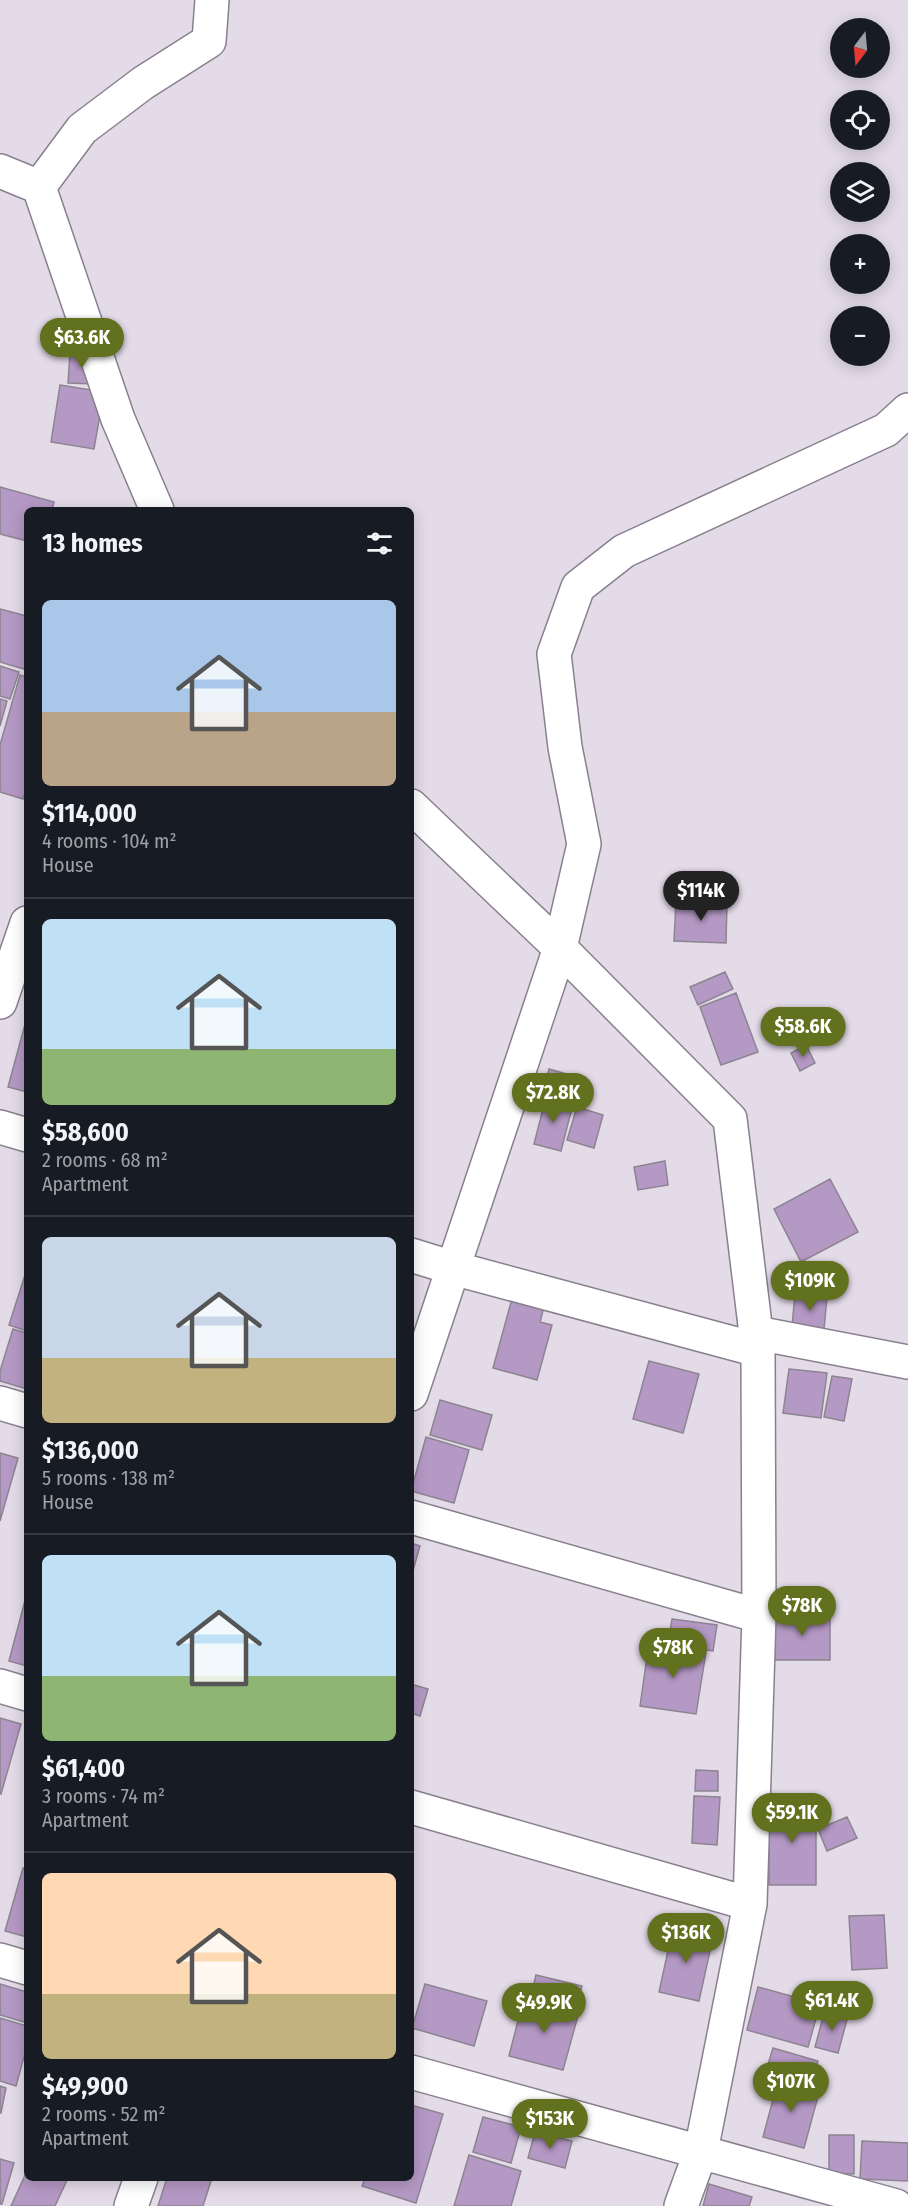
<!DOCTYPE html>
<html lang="en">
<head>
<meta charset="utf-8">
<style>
	:root { --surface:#171b24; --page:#242831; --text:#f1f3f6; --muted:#9ea1a6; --line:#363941; --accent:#62711d }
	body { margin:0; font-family:"Fira Sans Condensed",sans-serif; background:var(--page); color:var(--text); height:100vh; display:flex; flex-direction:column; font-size:22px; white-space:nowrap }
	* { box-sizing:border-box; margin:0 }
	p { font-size:20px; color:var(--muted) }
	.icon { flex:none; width:33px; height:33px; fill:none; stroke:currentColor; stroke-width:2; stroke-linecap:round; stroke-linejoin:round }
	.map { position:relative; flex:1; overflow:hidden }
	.sheet { position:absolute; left:24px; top:507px; width:390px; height:1674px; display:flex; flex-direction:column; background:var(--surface); border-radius:9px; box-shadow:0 3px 15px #0003 }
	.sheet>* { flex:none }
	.needle { width:39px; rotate:196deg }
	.controls { position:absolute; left:830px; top:18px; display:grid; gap:12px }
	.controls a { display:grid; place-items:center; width:60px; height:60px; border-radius:50%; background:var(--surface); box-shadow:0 3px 15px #0003; font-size:30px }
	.price { position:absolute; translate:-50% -51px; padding:0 14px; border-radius:21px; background:var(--accent); color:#fff; font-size:20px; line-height:39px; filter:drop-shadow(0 2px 3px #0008) }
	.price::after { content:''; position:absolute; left:50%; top:36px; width:18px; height:14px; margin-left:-9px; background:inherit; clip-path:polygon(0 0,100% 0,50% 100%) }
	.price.active { background:#222; color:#fff }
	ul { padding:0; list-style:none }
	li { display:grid; align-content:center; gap:12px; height:318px; padding:0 18px }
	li+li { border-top:2px solid var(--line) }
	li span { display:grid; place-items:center; height:186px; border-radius:9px; color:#555 }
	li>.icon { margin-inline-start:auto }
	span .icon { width:108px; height:108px; fill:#fffc; stroke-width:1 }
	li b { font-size:26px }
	h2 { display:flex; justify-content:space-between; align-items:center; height:72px; padding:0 18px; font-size:26px }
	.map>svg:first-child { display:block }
	.building { fill:#b599c5; stroke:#8c8491; stroke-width:1.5 }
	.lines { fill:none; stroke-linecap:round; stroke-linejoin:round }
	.minor-casing { stroke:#88808e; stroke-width:36 }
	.minor { stroke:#fff; stroke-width:33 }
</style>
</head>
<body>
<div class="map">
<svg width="908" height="2206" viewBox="0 0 908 2206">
	<rect width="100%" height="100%" fill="#e4dbe9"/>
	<path class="building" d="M70,353l25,2 -1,29 -26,-1z
		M60,385l44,7 -10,57 -43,-7z
		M0,487l54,15 -2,8h-25v31l-27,-7z
		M0,609l27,7v54l-27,-8z
		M0,666l19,6 -9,27 -10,-3z
		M20,675l7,2v109l-4,13 -23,-7v-47z
		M0,699l7,2 -7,25z
		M676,901l51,3 -1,39 -52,-2z
		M725,972l8,17 -35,16 -8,-18z
		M736,993l22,59 -37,13 -21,-58z
		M27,1017v75l-19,-5z
		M806,1045l9,18 -15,8 -9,-18z
		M549,1069l32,9 -5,16 -31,-8z
		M546,1097l27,7 -12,47 -27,-7z
		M577,1107l26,8 -9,33 -27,-8z
		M665,1161l3,24 -30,5 -4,-23z
		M830,1179l28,53 -57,30 -27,-53z
		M25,1275l2,1v55l-18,-6z
		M795,1294l32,3 -3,32 -32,-3z
		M513,1295l32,8 -5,19 12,3 -15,55 -44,-12z
		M13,1329l14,4v56l-27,-8v-10z
		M649,1361l50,13 -16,59 -50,-14z
		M789,1369l38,4 -6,45 -38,-5z
		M832,1376l20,3 -8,42 -20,-4z
		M440,1400l52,15 -10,35 -52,-15z
		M426,1437l43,13 -15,53 -43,-12z
		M0,1453l18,5 -18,63z
		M411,1543l9,3 -8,28h-1z
		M27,1593v73l-18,-5z
		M775,1614h55v46h-55z
		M672,1619l45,6 -4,26 -45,-7z
		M649,1643l57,9 -10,62 -56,-8z
		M411,1684l17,5 -8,27 -9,-3z
		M0,1718l21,6 -20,70 -1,-1z
		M696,1770l22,1v20h-23z
		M694,1796l26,1 -3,48 -25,-2z
		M769,1803h47v82h-47z
		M847,1817l10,21 -30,13 -9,-22z
		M23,1868l4,2v67l-22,-6z
		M884,1915l3,53 -35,2 -3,-54z
		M673,1928l40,9 -14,64 -40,-9z
		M536,1975l46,11 -6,22 -45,-12z
		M0,1984l27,8v31l-27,-8z
		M425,1984l62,17 -13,45 -62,-18z
		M758,1987l62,17 -12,43 -61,-17z
		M524,1997l55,15 -16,58 -54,-14z
		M825,2010l23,6 -10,37 -23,-6z
		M0,2018l27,8v20l-11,40 -16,-5z
		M773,2048l45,13 -6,23 -46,-13z
		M779,2077l41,12 -16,59 -41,-11z
		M0,2086l6,2 -5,25h-1z
		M411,2105l32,9 -27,89 -54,-17 3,-8h46z
		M483,2117l38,10 -10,36 -38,-11z
		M535,2132l37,9 -7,27 -37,-10z
		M829,2135h25v39l-25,-1z
		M862,2141l46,2v38l-48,-2z
		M469,2155l52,16 -10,35h-57z
		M0,2159l14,4 -12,41h-2z
		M27,2171v7h41l-13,28h-44z
		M167,2178h45l-9,28h-45z
		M709,2184l43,13 -3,9h-46z"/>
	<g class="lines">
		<g class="minor-casing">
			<path id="minor" d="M0,171l39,16
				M157,510l-39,-91 -79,-232 43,-58 61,-46 66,-42 3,-41
				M411,806l149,142 170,171 28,231 1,266 -9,288 -49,247 -20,55
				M0,1002l27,-79
				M0,1127l27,8
				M411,1255l42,13 305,82
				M757,1333l151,29
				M411,1394l149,-446 24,-104 -19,-97 -11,-93 24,-67 46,-36 262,-121 22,-20
				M0,1403l27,8
				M411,1517l348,99
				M0,1686l27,8
				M411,1807l339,97
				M0,1960l27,8
				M411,2072l485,134
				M131,2206l10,-28"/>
		</g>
		<use href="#minor" class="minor"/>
	</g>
</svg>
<div class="controls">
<a><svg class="needle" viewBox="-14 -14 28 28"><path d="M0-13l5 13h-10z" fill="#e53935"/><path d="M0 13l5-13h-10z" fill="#9ea1a6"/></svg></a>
<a><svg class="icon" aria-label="locate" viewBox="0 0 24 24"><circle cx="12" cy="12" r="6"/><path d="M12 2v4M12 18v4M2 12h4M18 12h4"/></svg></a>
<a><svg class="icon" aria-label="layers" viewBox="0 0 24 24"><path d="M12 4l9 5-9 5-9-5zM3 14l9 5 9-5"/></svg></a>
<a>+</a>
<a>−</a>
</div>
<b class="price" style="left:82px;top:369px">$63.6K</b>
<b class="price active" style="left:701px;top:922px">$114K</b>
<b class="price" style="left:803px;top:1058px">$58.6K</b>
<b class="price" style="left:553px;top:1124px">$72.8K</b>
<b class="price" style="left:810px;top:1312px">$109K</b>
<b class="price" style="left:802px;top:1637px">$78K</b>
<b class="price" style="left:673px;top:1679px">$78K</b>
<b class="price" style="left:792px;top:1844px">$59.1K</b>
<b class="price" style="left:686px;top:1964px">$136K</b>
<b class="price" style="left:832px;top:2032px">$61.4K</b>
<b class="price" style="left:544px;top:2034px">$49.9K</b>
<b class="price" style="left:791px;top:2113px">$107K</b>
<b class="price" style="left:550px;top:2150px">$153K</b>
<section class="sheet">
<h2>13 homes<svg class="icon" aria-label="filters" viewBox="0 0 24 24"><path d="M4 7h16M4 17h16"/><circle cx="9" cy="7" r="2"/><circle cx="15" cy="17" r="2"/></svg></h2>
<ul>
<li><span style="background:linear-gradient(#a9c7e8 60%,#b9a48a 0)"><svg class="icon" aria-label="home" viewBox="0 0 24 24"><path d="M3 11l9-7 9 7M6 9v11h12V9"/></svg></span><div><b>$114,000</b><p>4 rooms · 104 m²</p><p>House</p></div></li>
<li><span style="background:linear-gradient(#bfe0f5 70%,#8fb573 0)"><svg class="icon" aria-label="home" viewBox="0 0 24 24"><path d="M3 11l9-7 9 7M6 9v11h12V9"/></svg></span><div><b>$58,600</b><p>2 rooms · 68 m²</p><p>Apartment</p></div></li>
<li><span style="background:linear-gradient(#c9d6e8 65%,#c2b280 0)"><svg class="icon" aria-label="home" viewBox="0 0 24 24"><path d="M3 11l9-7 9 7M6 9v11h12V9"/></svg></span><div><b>$136,000</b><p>5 rooms · 138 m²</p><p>House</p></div></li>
<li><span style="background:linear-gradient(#bfe0f5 65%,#8fb573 0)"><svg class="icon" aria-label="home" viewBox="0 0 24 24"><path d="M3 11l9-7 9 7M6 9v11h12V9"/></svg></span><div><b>$61,400</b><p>3 rooms · 74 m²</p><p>Apartment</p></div></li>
<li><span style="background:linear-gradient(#ffd9b3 65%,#c2b280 0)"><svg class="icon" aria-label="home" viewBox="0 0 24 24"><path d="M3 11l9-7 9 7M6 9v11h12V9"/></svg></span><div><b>$49,900</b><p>2 rooms · 52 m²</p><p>Apartment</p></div></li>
</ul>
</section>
</div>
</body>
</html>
